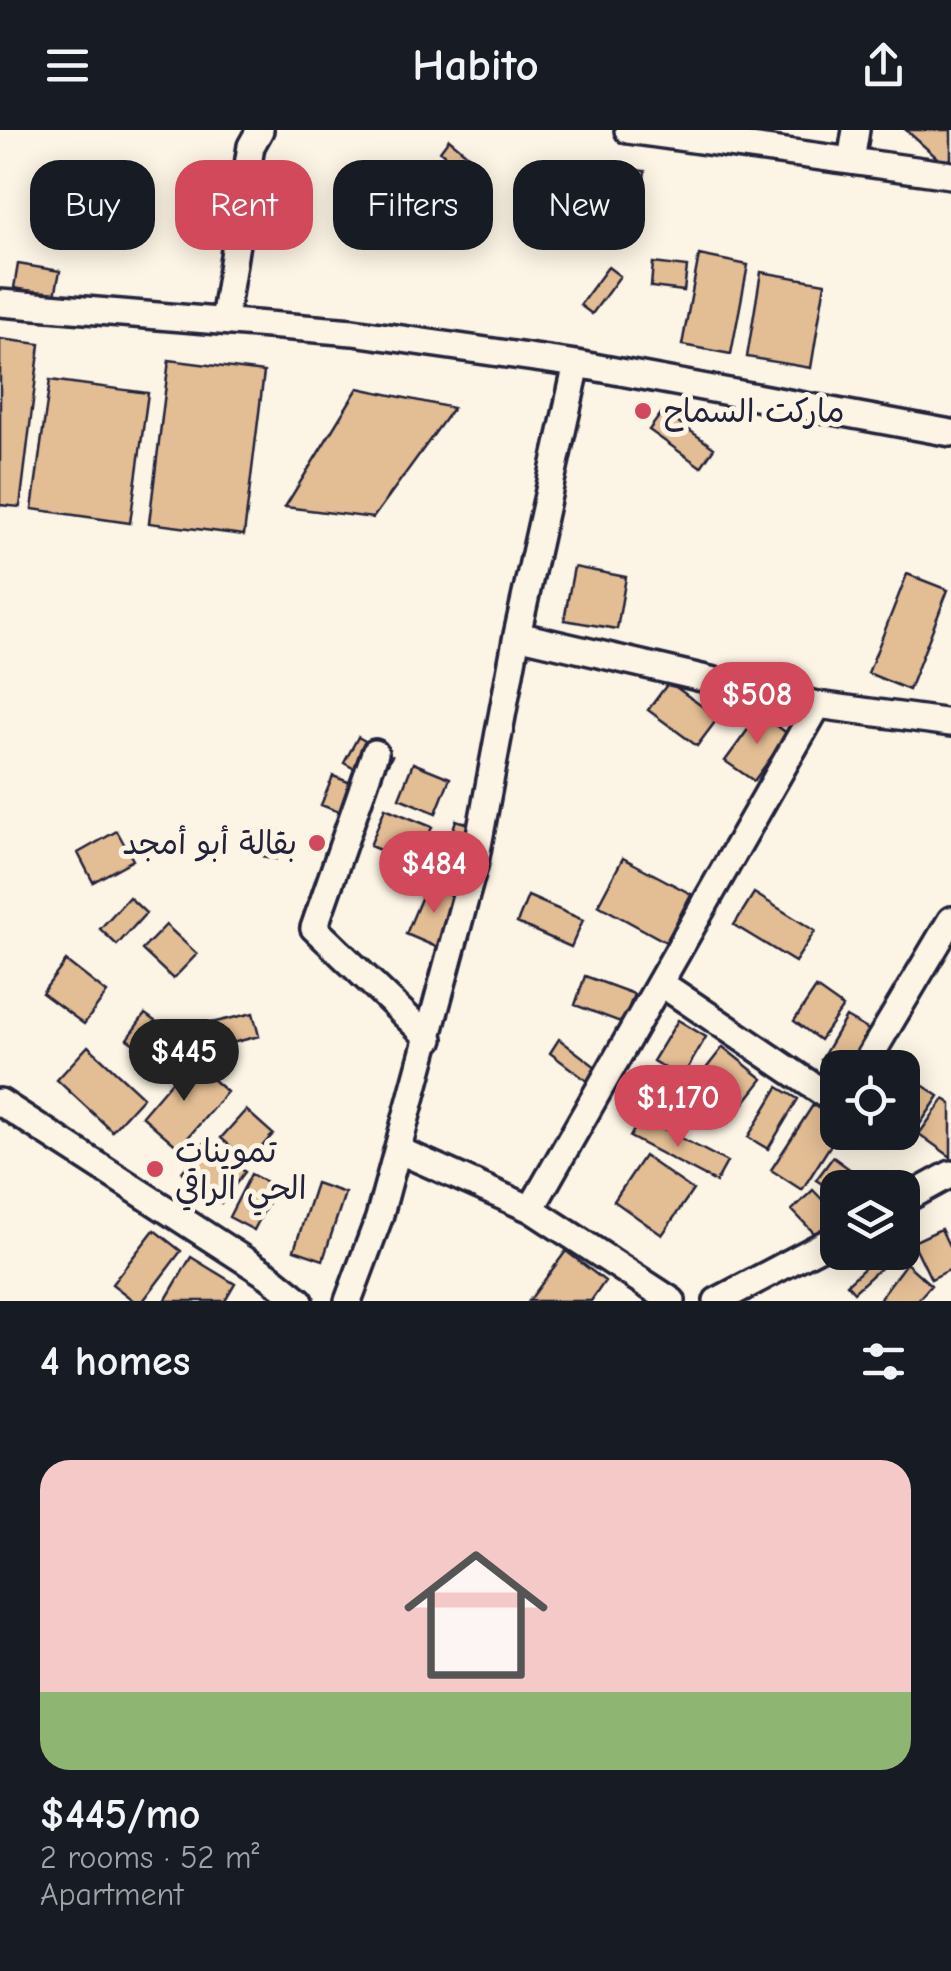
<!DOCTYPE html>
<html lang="en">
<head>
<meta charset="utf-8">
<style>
	:root { --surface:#171b24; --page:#242831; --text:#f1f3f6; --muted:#9ea1a6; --line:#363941; --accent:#d1495b }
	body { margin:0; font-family:"Comic Neue","Playpen Sans Arabic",sans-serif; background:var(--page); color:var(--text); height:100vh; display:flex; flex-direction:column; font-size:38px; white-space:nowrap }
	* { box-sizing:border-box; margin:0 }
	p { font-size:32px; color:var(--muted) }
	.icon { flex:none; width:55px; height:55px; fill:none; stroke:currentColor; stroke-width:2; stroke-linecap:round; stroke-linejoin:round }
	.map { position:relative; height:1171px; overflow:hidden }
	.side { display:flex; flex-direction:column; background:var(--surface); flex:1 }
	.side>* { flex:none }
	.guide { position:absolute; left:30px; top:30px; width:892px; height:90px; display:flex; gap:20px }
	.buttons { position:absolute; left:820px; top:920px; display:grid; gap:20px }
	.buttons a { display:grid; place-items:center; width:100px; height:100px; border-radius:20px; background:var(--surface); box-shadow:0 5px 25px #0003; font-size:50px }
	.price { position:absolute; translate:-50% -85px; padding:0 22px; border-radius:35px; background:var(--accent); color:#fff; font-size:32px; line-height:65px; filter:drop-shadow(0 2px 5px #0008) }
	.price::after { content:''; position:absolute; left:50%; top:60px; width:30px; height:22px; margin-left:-15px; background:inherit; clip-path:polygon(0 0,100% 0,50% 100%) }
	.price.selected { background:#222; color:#fff }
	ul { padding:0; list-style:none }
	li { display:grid; align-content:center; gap:20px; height:530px; padding:0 40px }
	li+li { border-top:2px solid var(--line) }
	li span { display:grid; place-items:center; height:310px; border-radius:30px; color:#555 }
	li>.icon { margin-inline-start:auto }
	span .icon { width:180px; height:180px; fill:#fffc; stroke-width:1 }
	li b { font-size:42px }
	h2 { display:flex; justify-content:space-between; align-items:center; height:120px; padding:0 40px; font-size:42px }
	.tag { padding:0 35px; border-radius:30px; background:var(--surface); box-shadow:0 5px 25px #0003; font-size:35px; line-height:90px }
	.tag.selected { background:var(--accent); color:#fff }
	header { display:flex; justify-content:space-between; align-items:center; height:130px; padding:0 40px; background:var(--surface); font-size:45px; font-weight:700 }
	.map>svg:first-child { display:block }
	.building { fill:#e3bd94; stroke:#22223b; stroke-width:2.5 }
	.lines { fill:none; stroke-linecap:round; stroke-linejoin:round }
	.minor-casing { stroke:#22223b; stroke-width:32 }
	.minor { stroke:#fcf5e5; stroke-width:25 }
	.poi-dot { fill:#d1495b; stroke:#fcf5e5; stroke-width:4 }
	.labels { text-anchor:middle; stroke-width:10; stroke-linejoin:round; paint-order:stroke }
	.poi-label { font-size:32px; fill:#22223b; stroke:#fcf5e5; text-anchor:start }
</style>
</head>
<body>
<header><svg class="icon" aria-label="menu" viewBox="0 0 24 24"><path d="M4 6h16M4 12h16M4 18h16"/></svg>Habito<svg class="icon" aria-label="share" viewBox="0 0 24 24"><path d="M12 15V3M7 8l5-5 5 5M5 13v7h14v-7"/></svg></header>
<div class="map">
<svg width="951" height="1171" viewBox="0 0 951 1171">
	<rect width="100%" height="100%" fill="#fcf5e5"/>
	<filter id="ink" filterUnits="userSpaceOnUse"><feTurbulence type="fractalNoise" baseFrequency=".01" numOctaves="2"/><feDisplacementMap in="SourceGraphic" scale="20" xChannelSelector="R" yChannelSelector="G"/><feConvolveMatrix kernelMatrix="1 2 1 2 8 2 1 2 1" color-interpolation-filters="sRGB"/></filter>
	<g filter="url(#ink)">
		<path class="building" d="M906,0h45v28l-6,7z
			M449,9l31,26 -10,12 -30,-26z
			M582,34l63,7 -7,58 -63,-8z
			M699,125l49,10 -17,89 -49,-9z
			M653,133l34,4 -3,24 -33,-4z
			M18,134l42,7 -5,24 -41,-7z
			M608,137l12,9 -28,38 -12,-9z
			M761,142l64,11 -14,85 -64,-11z
			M0,209l40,5 -20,163 -20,-2z
			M169,230l95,12 -20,163 -95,-12z
			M50,250l98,13 -18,130 -98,-14z
			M358,258l95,20 -80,110 -88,-11z
			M663,281l51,37 -13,19 -52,-37z
			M574,437l52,10 -9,52 -53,-9z
			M907,444l41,16 -39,100 -41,-17z
			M669,552l49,36 -21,28 -49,-36z
			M760,583l28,21 -34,47 -29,-20z
			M358,607l34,19 -14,26 -34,-19z
			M413,633l37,15 -14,35 -37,-15z
			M333,646l36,14 -12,29 -36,-14z
			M385,678l47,19 -15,38 -47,-19z
			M456,690l12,4 -10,34 -13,-4z
			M270,699l13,3 -7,27 -13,-3z
			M117,701l16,29 -40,22 -15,-29z
			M623,728l68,36 -25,48 -68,-37z
			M428,752l35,15 -22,52 -35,-15z
			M754,763l61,38 -20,31 -61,-37z
			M528,766l55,24 -12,27 -54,-24z
			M129,767l17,16 -29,32 -17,-16z
			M166,795l31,29 -24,25 -31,-29z
			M66,831l41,32 -23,31 -42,-31z
			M585,846l49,18 -11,29 -48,-18z
			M816,858l27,19 -23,33 -26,-19z
			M253,883l6,23 -54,14 -6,-24z
			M145,884l32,23 -18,25 -32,-23z
			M846,887l37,21 -17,30 -28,1 -17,-9z
			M678,890l28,17 -24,41 -29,-17z
			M559,909l46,35 -10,13 -45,-34z
			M88,916l55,51 -31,34 -55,-51z
			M723,917l40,32 -30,38 -40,-32z
			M190,930l37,32 -48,56 -37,-32z
			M907,945l32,21 -31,46 -13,-10h7v-50z
			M778,957l20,12 -30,50 -20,-12z
			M944,969l7,5v53l-32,-23z
			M813,975l25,16 1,11 -37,58 -31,-20z
			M246,980l27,24 -25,28 -27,-24z
			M641,987l86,45 -11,20 -86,-45z
			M206,1011l39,31 -24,31 -39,-31z
			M644,1026l49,34 -31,45 -48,-34z
			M833,1027l41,30v1h-36v7l-22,-15z
			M251,1044l25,13 -22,43 -25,-13z
			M316,1053l29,10 -22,67 -29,-10z
			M813,1060l24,25 -21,20 -24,-25z
			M941,1099l10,21v19l-20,10 -18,-37z
			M154,1100l27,21 -38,50h-9l-22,-17z
			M566,1121l39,30 -14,20h-62z
			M881,1123l7,8 -34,31 -7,-8z
			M191,1127l44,27 -10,17h-60z
			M906,1133l25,22 -14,16h-39z"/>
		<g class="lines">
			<g class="minor-casing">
				<path id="minor" d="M628,0l323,45
					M851,31l5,-31
					M0,173l353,29 224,32 374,69
					M224,191l27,-175 9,-16
					M517,505l301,70 133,18
					M375,623l-61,175 116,111
					M662,854l176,119
					M863,938l88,-148
					M0,972l269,174 31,25
					M398,1020l133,59 287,-504
					M902,1071l49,-27
					M531,1079l141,92
					M348,1171l31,-83 96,-356 42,-227 60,-271
					M717,1171l121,-64"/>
			</g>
			<use href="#minor" class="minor"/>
		</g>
	</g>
	<g class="poi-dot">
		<circle cx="643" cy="281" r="10"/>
		<circle cx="317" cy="713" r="10"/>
		<circle cx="155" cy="1039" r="10"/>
	</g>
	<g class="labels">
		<g class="poi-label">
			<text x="663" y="292">ماركت السماح</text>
			<text x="297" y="724" text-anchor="end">بقالة أبو أمجد</text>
			<text x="175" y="1032">تموينات<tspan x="175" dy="37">الحي الراقي</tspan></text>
		</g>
	</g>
</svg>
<div class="buttons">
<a><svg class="icon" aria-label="locate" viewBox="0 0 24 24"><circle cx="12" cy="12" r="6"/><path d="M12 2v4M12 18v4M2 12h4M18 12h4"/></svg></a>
<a><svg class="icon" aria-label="layers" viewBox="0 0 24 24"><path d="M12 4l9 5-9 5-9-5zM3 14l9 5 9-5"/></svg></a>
</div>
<b class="price" style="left:757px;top:617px">$508</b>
<b class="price" style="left:434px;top:786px">$484</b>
<b class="price selected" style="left:184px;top:974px">$445</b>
<b class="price" style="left:678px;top:1020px">$1,170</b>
<div class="guide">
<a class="tag">Buy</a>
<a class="tag selected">Rent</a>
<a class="tag">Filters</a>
<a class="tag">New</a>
</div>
</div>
<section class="side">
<h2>4 homes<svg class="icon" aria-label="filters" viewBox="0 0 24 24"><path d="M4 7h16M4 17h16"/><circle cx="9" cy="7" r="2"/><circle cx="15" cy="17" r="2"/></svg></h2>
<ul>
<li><span style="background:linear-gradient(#f6c9c9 75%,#8fb573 0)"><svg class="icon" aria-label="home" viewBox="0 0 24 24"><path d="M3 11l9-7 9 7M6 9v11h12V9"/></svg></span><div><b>$445/mo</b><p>2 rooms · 52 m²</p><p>Apartment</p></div></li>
</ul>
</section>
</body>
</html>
